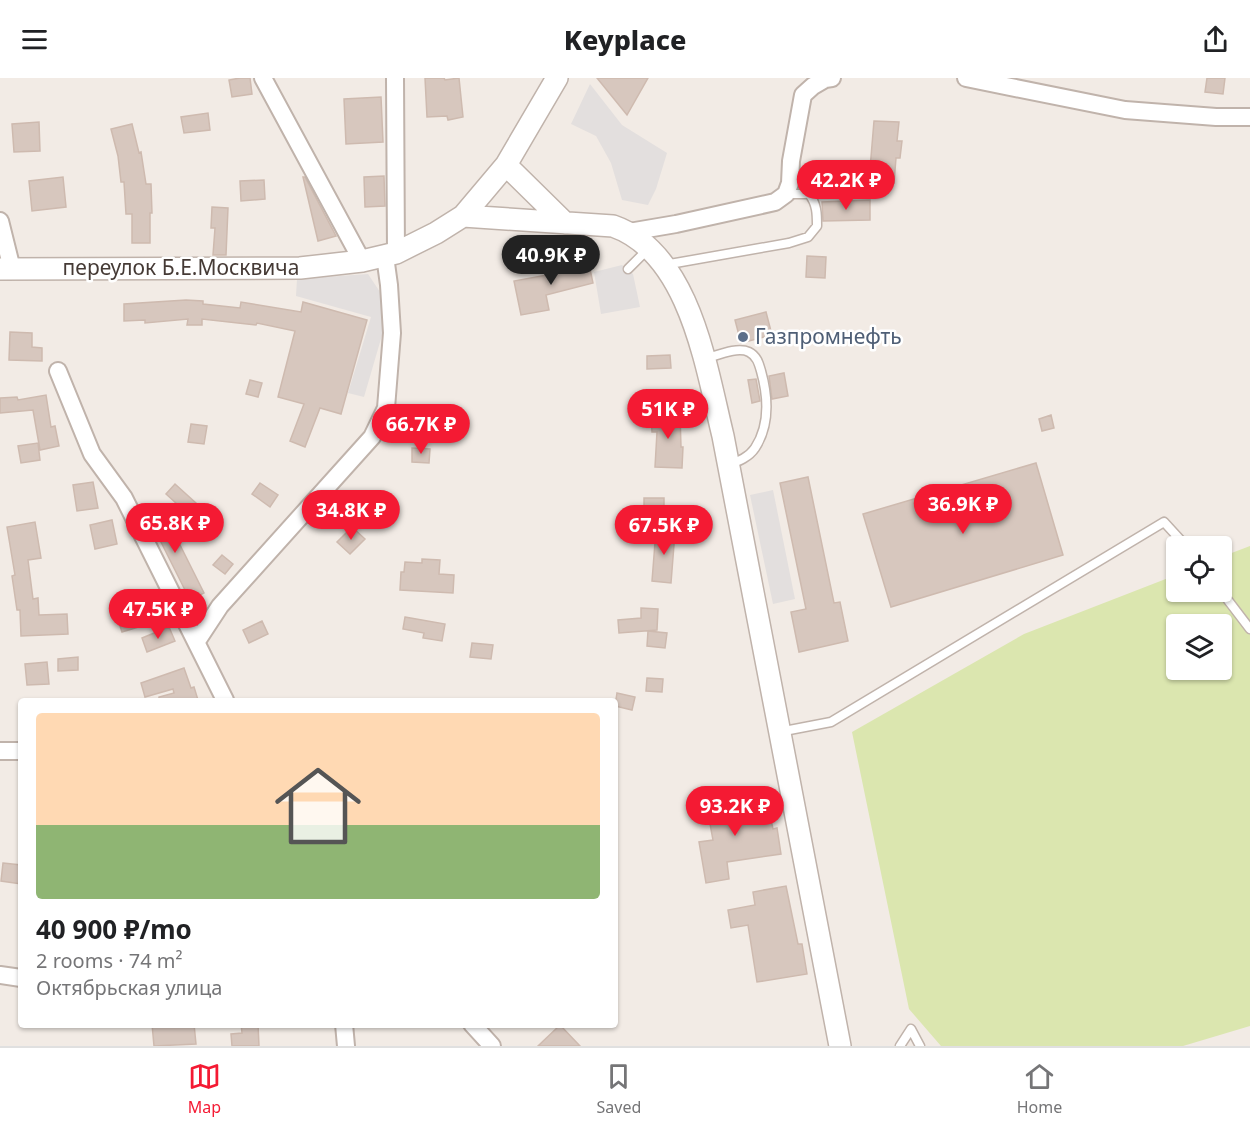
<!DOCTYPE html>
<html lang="en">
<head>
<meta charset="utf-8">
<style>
	:root { --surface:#fff; --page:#f6f6f6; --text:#202124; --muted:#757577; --line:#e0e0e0; --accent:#f41a33 }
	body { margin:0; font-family:"Noto Sans",sans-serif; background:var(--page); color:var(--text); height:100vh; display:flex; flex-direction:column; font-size:22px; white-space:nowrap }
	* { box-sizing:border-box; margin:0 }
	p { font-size:20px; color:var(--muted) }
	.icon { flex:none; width:33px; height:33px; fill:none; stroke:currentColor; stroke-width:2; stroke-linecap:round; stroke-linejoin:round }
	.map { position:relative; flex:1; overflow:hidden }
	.sheet { position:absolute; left:18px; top:620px; width:600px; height:330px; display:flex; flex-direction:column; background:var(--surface); border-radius:6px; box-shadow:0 2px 4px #0004 }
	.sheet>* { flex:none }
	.buttons { position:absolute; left:1166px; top:458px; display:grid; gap:12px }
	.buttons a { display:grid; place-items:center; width:66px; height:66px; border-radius:6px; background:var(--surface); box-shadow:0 2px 4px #0004; font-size:30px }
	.price { position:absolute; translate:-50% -51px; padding:0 14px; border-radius:21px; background:var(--accent); color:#fff; font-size:20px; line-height:39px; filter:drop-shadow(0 2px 3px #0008) }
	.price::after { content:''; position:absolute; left:50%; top:36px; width:18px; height:14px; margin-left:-9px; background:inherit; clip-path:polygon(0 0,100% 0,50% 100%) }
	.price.active { background:#222; color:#fff }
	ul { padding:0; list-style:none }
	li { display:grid; align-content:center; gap:12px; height:318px; padding:0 18px }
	li span { display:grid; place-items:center; height:186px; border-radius:6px; color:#555 }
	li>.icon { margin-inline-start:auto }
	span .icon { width:108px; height:108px; fill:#fffc; stroke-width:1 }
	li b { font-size:26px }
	header { display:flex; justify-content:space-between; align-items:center; height:78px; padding:0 18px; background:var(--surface); font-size:27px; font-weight:800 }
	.menu { display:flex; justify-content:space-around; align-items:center; height:84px; border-top:2px solid var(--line); background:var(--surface); font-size:16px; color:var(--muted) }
	.menu a { display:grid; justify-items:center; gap:3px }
	.menu .active { color:var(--accent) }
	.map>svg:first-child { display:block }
	.green { fill:#dbe6af; fill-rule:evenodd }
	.parking { fill:#e3dfde }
	.building { fill:#d7c7be; stroke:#cebaaf; stroke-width:1.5 }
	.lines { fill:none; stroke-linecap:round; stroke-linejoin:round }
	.service-casing { stroke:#c0b3ab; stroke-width:11 }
	.minor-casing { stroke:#c0b3ab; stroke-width:20 }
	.tertiary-casing { stroke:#c0b3ab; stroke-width:24 }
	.service { stroke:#fff; stroke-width:8 }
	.minor { stroke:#fff; stroke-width:16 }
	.tertiary { stroke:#fff; stroke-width:21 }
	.service-dot { fill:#5c6f8a; stroke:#fff; stroke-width:2 }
	.labels { text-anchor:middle; stroke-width:5; stroke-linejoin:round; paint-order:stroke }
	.street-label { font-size:21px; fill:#453a35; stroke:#fff }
	.service-label { font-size:21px; fill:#4e5e75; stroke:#fff; text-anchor:start }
</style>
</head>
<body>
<header><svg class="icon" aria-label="menu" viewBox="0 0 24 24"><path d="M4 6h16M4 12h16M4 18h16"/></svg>Keyplace<svg class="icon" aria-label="share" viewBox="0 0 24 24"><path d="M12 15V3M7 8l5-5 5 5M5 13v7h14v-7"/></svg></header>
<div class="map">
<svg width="1250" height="968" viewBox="0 0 1250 968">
	<rect width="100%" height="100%" fill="#f2ebe5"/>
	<path class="green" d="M1250,468v480l-67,20h-242l-32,-37 -57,-277 172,-98 152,-59v16h45v-34zM1176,546h45v45h-45z"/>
	<path class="parking" d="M590,6l32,41 45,28 -11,36 -8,16 -26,-5 -11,-37 -15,-27 -25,-12z
		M622,187l11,9 7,33 -39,7 -7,-42z
		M368,196l12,18 5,33 -21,72 -16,-4 23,-76 -75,-21 1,-17z
		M773,412l22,109 -22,5 -23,-109z"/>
	<path class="building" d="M240,0h10l2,16 -20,3 -3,-17z
		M425,0h19l1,2 14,-2 4,39 -15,3 -1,-4 -20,1z
		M597,0h51l-21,37z
		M1207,0h18l-2,16 -18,-2z
		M381,19l2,45 -37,2 -2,-45z
		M208,35l2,17 -26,3 -3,-16z
		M874,43l25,1 -2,19h5l-2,17h-4l-2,25 -25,-2z
		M39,44l1,29 -26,1 -2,-28z
		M132,46l7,29 2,-1 5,32h5l1,29h-2v30h-18v-29h-6l-2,-32h-3l-3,-26 -7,-27z
		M384,98l1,30 -20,1 -1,-30z
		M63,99l3,30 -34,4 -3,-30z
		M303,99h2l31,59 -18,5z
		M264,102l1,19 -24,2 -1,-20z
		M870,122v20l-47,1 -1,-19z
		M212,129l16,1 -2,47h-13l2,-27h-4z
		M807,178l19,1 -1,21 -19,-1z
		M588,182l5,23 -47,12 3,15 -28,5 -7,-34 44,-8 -2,-5z
		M186,222l17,1v3l37,4 1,-6 60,10 2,-10 64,18 -26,94 -21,-6 -15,39 -15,-6 14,-37 -26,-7 17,-66 -38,-8 -1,2 -54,-6v6h-15l1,-6 -43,4v-3l-21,1v-17z
		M766,234l6,23 -31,8 -6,-23z
		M10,254l22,1v14l10,1v13l-33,-1z
		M670,277l1,13 -24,1v-13z
		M784,295l4,23 -16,3 -3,-23z
		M756,301l4,22 -8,2 -4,-23z
		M250,302l12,3 -4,14 -12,-3z
		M46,317l5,32 4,-1 4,20 -19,4 -7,-40 -33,3v-15l17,-1 1,3z
		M414,329l18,1 -1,17 -18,-2z
		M680,335l1,34h2l-1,21 -27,-1 2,-35h-5l-1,-18z
		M1051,337l3,13 -12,3 -3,-12z
		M191,346l16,2 -3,18 -16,-2z
		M38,365l2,17 -19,3 -3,-17z
		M412,370l18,1 -1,14 -17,-1z
		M1036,385l27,92 -172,52 -28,-93z
		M808,399l26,126 6,-1 8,39 -49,11 -8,-40 15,-3 -26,-126z
		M93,404l5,26 -21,3 -4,-26z
		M260,405l18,12 -8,12 -18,-13z
		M175,406l32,29 -9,10 -32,-29z
		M644,420h20v14h-20z
		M161,429l43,86 -14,7 -43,-86z
		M112,442l5,24 -22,5 -5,-24z
		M35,444l6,36 -13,2 5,39 5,-1 1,17 28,-1 1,20 -47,2 -1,-26h-3l-5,-34 3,-1 -8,-48z
		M352,449l13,12 -15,15 -13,-12z
		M656,452l19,2 -4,51 -19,-2z
		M222,477l11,9 -8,10 -12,-9z
		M422,481l18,1 -1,14 15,1 -1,18 -53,-3 1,-18h3l1,-10 17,1z
		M641,530l17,1 -1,21 -38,3 -1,-13 23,-2z
		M142,535l3,12 -23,7 -4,-12z
		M405,539l40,7 -3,17 -19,-3 1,-5 -21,-4z
		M262,543l6,13 -19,9 -6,-13z
		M169,549l6,14 -28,11 -5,-14z
		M648,553l19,2 -2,15 -18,-2z
		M472,565l21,2 -2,14 -21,-2z
		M78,579v13l-20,1v-12z
		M47,584l2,22 -22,1 -2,-21z
		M184,590l7,20 3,-1 4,13h-39v-3l15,-4 -1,-4 -28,8 -4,-14z
		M647,600l16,1 -1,13 -16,-1z
		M617,615l18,4 -3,13 -17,-4z
		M723,710l5,26 33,-6 2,8 7,-1 3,14 4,-1 4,26 -54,8 2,17 -23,4 -7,-41 14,-2 -9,-49z
		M3,785l18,2v19l-20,-3z
		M786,808l12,58h4l5,30 -50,8 -9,-57 -17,3 -3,-18 27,-5 -2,-13z
		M152,946h42l2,20 -42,2z
		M241,946h17l1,22h-27l-1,-12 11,-1z
		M560,947l20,21h-42z"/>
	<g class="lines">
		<g class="service-casing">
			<path id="service" d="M664,187l125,-22 19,-6 9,-11c0,-12 0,-22 -8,-32h-23
				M628,191l19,-19
				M704,281c12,-3 33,-13 45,-7 8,4 10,12 12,19 7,25 9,54 -6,77 -6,9 -16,13 -26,17
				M1221,513l29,38
				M779,654l52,-10 333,-200 22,24
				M900,968l11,-17 9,17"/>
		</g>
		<g class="minor-casing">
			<path id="minor" d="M263,0l99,183
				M395,0l1,175
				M966,0l159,32 91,7h34
				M0,143l12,48
				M629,154l47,-8 99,-22 11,-8 4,-11 1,-22 12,-66 10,-9 12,-7 7,-1
				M58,293l34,83 32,44 101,202
				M197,563l23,-35 152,-169 14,-29 6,-75 -3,-48 -4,-29
				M0,673h21
				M0,897l21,3
				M344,946l2,22
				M472,946l20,22"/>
		</g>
		<g class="tertiary-casing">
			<path id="tertiary" d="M506,87l59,58
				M463,138l150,10c77,27 93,141 110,210l117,610
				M0,191l300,-1 62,-7 34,-8 40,-20 27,-17 43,-51 51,-87"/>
		</g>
		<use href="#service" class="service"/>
		<use href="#minor" class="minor"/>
		<use href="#tertiary" class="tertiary"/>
	</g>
	<circle class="service-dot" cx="743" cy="259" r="6"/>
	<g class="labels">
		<g class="street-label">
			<text x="181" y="197">переулок Б.Е.Москвича</text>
		</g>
		<g class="service-label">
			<text x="755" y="266">Газпромнефть</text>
		</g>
	</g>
</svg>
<div class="buttons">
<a><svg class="icon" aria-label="locate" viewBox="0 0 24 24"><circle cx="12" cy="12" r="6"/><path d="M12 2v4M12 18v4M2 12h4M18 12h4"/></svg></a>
<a><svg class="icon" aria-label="layers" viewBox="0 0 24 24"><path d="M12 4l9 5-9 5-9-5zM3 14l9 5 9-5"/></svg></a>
</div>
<b class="price" style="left:846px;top:133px">42.2K ₽</b>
<b class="price active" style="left:551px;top:208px">40.9K ₽</b>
<b class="price" style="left:668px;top:362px">51K ₽</b>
<b class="price" style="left:421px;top:377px">66.7K ₽</b>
<b class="price" style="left:963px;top:457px">36.9K ₽</b>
<b class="price" style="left:351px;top:463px">34.8K ₽</b>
<b class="price" style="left:175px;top:476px">65.8K ₽</b>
<b class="price" style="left:664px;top:478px">67.5K ₽</b>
<b class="price" style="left:158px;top:562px">47.5K ₽</b>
<b class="price" style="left:735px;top:759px">93.2K ₽</b>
<section class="sheet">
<ul>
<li><span style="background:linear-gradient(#ffd9b3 60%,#8fb573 0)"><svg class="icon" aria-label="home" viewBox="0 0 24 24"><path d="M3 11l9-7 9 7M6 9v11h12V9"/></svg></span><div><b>40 900 ₽/mo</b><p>2 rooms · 74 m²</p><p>Октябрьская улица</p></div></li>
</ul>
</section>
</div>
<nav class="menu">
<a class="active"><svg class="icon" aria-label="map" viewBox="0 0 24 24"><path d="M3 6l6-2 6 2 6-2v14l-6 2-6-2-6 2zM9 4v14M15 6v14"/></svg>Map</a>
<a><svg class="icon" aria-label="saved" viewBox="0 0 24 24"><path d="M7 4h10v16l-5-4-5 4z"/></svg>Saved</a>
<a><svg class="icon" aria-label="home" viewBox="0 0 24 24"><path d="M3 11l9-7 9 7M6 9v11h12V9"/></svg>Home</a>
</nav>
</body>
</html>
